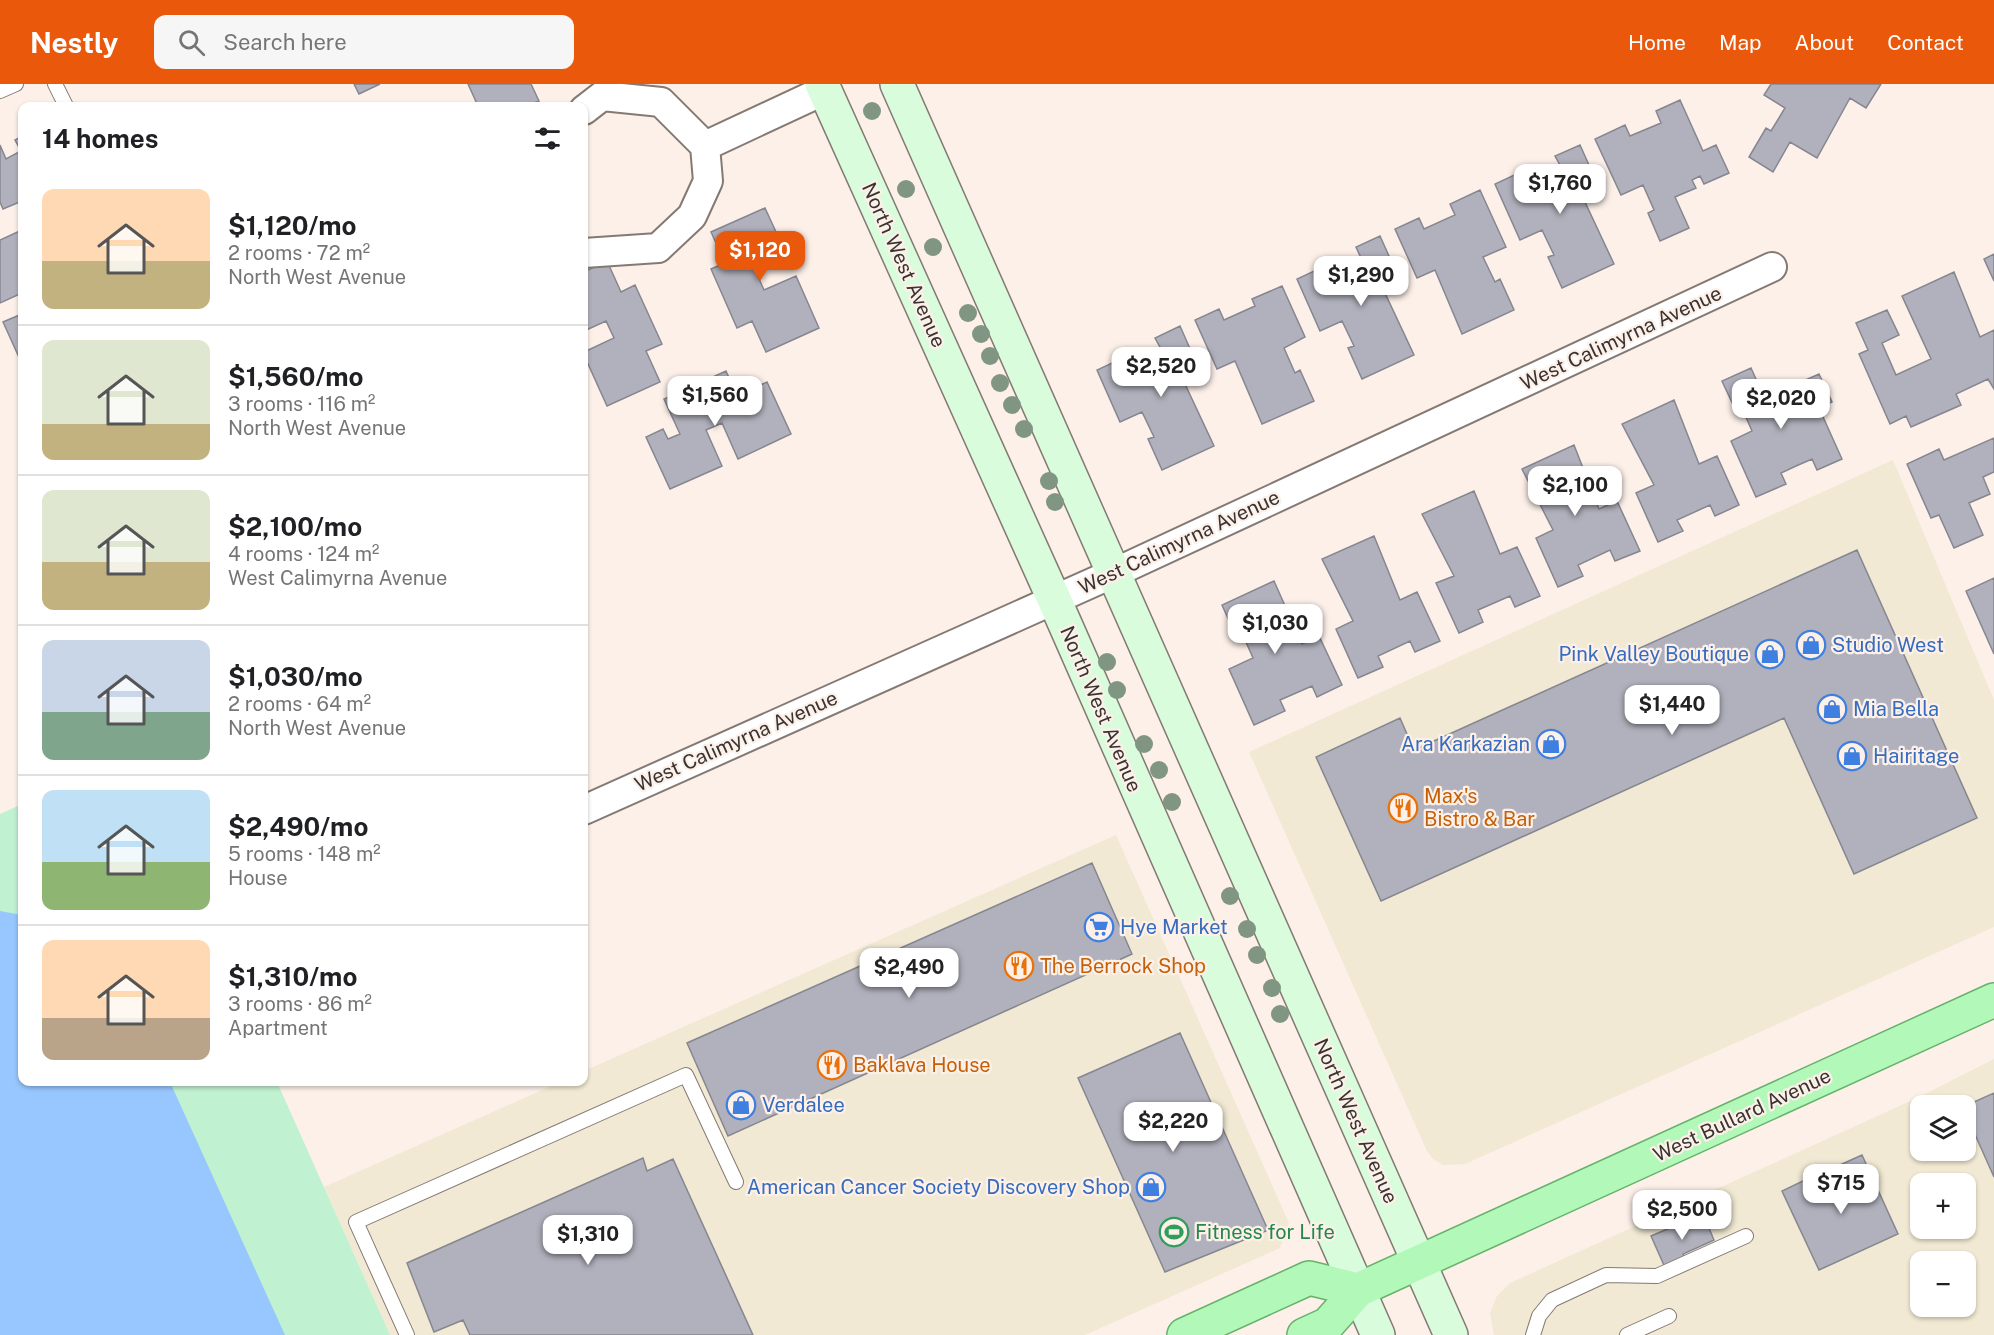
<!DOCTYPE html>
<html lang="en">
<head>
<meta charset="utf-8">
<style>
	:root { --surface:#fff; --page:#f6f6f6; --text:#202124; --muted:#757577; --line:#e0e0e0; --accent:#ea580c }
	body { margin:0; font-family:"Public Sans",sans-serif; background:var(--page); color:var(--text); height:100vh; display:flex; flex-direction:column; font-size:22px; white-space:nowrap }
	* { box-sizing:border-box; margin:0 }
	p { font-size:20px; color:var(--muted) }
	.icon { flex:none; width:33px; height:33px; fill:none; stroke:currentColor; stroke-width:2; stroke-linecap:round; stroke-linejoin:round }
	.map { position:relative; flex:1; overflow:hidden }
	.panel { position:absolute; left:18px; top:18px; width:570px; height:984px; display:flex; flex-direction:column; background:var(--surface); border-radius:12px; box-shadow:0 2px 4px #0004 }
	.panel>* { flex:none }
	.controls { position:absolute; left:1910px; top:1011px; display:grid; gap:12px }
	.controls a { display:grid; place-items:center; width:66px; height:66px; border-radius:12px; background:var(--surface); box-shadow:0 2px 4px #0004; font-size:30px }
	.price { position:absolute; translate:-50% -51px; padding:0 14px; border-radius:12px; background:#fff; color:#222; font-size:20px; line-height:39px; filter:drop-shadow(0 2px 3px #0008) }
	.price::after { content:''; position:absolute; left:50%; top:36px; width:18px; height:14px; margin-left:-9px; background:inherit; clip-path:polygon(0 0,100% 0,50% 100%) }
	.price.on { background:var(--accent); color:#fff }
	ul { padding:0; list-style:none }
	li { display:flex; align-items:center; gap:18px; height:150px; padding:0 24px }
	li+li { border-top:2px solid var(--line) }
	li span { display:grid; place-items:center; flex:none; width:168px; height:120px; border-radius:12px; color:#555 }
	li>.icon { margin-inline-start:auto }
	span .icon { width:72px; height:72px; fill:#fffc; stroke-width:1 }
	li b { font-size:26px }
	h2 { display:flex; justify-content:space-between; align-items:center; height:72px; padding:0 24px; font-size:26px }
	header { display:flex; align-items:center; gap:36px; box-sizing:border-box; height:84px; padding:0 30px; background:var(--accent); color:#fff }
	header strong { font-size:28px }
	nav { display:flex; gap:33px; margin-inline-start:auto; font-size:21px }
	.search { width:420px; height:54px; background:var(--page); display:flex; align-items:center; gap:15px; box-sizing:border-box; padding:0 21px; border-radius:12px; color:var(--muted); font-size:22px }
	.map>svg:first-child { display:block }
	.commercial { fill:#f1e9d3; fill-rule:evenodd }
	.green { fill:#c0f1d0 }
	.water { fill:#97c7fe }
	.building { fill:#b1b1bd; stroke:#858690; stroke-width:1.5 }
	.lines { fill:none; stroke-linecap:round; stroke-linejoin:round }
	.service-casing { stroke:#847973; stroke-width:16 }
	.minor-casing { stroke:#847973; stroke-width:32 }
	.secondary-casing { stroke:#847973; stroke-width:36 }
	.primary-casing { stroke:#66b16c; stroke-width:36 }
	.service { stroke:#fff; stroke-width:14 }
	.minor { stroke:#fff; stroke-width:28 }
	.secondary { stroke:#d9fcdc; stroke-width:33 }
	.primary { stroke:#b2f8b9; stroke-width:33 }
	.tree { fill:#809683 }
	.labels { text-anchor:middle; stroke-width:4.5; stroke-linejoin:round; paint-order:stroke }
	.street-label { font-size:20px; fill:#393432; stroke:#fdf0e9 }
	.shop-label { font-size:20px; fill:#366cbe; stroke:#fdf0e9; text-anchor:start }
	.food-label { font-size:20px; fill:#c56008; stroke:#fdf0e9; text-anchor:start }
	.leisure-label { font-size:20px; fill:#27864d; stroke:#fdf0e9; text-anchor:start }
</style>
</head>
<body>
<header>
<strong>Nestly</strong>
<div class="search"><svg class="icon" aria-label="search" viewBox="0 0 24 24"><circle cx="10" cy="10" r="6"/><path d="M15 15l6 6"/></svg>Search here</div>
<nav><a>Home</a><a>Map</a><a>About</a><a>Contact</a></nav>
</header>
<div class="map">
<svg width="1994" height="1251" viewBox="0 0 1994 1251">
	<rect width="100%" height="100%" fill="#fdf0e9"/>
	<path class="commercial" d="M1893,376l101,240v227l-529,237 -22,1 -10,-6 -6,-8 -178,-399z
		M1116,751l173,388 -9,25 -195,87h-695l-66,-148 236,-105h24v-11z
		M1994,975v276h-500l-4,-22 7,-17 13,-13 407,-185zM1920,1022h45v44h-45zM1920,1100h45v44h-45zM1920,1178h45v44h-45z"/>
	<path class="green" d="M22,720v278h255l113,253h-390v-521z"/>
	<path class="water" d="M0,827l22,4v167h148l115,253h-285z"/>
	<path class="building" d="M354,0h26l-21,10z
		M468,0h63l8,17 -13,5h-48z
		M1771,0h110l-15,24 -16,-10 -33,60 -27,-16 -17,30 -24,-15 17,-29 5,3 14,-23 -21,-13z
		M1680,16l23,51 13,-6 13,28 -25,11 -4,-8 -8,4 4,8 -21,9 14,31 -29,13 -12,-28 6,-3 -11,-25 -22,10 -26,-56 30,-14 5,11 31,-13 -5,-12z
		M22,52v65l-19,8 -3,-7v-57l6,14 15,-8 -6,-11z
		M1580,61l22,49 -17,8 29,62 -52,24 -14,-31 6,-2 -12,-25 -22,10 -25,-56 30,-14 5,11 31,-14 -6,-11z
		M1480,106l26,57 -23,10 12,25 5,-3 14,31 -52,24 -27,-64 -18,8 -22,-49 24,-11 5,11 31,-14 -5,-11z
		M765,124l23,50 -32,14 8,18 32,-14 23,52 -53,24 -14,-31 -15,7 -26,-59 14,-6 -14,-31z
		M22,146v63l-22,10v-63z
		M1380,152l22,49 -17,8 29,62 -52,24 -14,-31 6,-2 -12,-25 -22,10 -23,-52 30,-14 3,7 31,-14 -5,-11z
		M1994,170v27l-10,-22z
		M607,177l14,31 14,-7 27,59 -16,7 14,31 -53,24 -23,-51v-3l30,-14 -8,-17 -22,10v-59z
		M1954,188l26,65 14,-7v59l-6,-10 -32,15 5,11 -50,22 -5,-11 -16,8 -31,-70 9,-4 -12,-27 31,-13 12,25 -17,8 14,32 35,-16 -29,-63z
		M1282,202l23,51 -21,11 11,25 5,-3 14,31 -52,23 -27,-63 -18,8 -22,-49 24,-11 5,11 31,-14 -3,-7z
		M22,230v50l-19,-42z
		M1180,242l22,50 -17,8 29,62 -52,24 -14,-31 6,-2 -12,-25 -22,10 -23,-52 30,-14 3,7 31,-14 -6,-11z
		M1751,284l14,31 21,-10 3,8 9,-4 -4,-8 25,-11 13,28 -13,6 23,51 -25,11 -5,-11 -16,7 -15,7 5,11 -30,13 -25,-56 21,-10 -11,-25 -6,3 -13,-28z
		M726,287l16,36 12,-6 -5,-11 18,-8 24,52 -53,25 -16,-36 -16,7 16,36 -52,23 -24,-52 17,-8 5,10 12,-5 -16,-35z
		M1674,316l25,64 18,-8 22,49 -24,11 -5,-11 -33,15 6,11 -25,11 -22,-49 18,-8 -32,-61z
		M1994,354v34l-11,5 7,17 -21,9 14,32 -29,13 -15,-33 -8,3 -24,-54 32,-15 5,11z
		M1574,361l25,64 18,-8 23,50 -25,10 -5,-11 -32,15 5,11 -25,11 -22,-49 17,-8 -31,-61z
		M1474,407l26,63 17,-7 23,49 -25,11 -5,-11 -32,14 5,12 -24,11 -23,-50 18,-7 -32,-62z
		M1374,452l26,64 17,-8 23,49 -25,11 -5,-11 -32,15 5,11 -25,11 -22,-49 17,-8 -31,-62z
		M1857,466l120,268 -123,56 -70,-156 -403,183 -65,-144 84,-39 14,32z
		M1994,494v76l-28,-63z
		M1274,497l28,63 17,-8 23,49 -25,12 -5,-11 -32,14 5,11 -31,14 -25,-56 24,-11 -11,-25 -6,3 -14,-31z
		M1092,779l40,91 -404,182 -41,-93z
		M1180,949l88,197 -103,42 -87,-194z
		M1994,1009v84l-29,-65v-6z
		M1862,1071l36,79 -79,36 -37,-79 25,-12 6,15 33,-15 -6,-14z
		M643,1074l4,13 26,-12 80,176h-283l-7,-15 -29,12 -27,-69z
		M1703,1130l11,26 -31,14 5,10 -21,8 -16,-36z"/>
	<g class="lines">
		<g class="service-casing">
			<path id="service" d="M55,0l11,22
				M0,7l16,-7
				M407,1251l-51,-113 330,-147 50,107
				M1533,1251l6,-19 13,-16 54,-25 51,1 89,-40
				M1627,1251l42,-19"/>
		</g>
		<g class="minor-casing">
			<path id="minor" d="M584,26l18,-14 59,6 44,44 3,35 -16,35 -34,32 -74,5
				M705,62l120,-56
				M584,726l530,-237 658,-306"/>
		</g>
		<g class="secondary-casing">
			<path id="secondary" d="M822,0l232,515 324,736
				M897,0l554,1251"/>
		</g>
		<g class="primary-casing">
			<path id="primary" d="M1184,1251l125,-57 49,12
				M1304,1251l24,-11 30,-34 636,-290"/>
		</g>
		<use href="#service" class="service"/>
		<use href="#minor" class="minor"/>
		<use href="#secondary" class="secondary"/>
		<use href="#primary" class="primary"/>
	</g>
	<g class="tree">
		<circle cx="872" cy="27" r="9"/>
		<circle cx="906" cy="105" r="9"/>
		<circle cx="933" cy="163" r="9"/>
		<circle cx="968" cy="229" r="9"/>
		<circle cx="981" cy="250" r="9"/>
		<circle cx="990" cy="272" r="9"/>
		<circle cx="1000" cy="299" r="9"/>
		<circle cx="1012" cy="321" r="9"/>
		<circle cx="1024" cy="345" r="9"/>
		<circle cx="1049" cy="397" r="9"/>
		<circle cx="1055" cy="418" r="9"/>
		<circle cx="1107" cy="578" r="9"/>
		<circle cx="1117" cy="606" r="9"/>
		<circle cx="1144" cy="660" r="9"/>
		<circle cx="1159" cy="686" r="9"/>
		<circle cx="1172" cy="718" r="9"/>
		<circle cx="1230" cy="812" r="9"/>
		<circle cx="1247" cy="845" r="9"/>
		<circle cx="1257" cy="871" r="9"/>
		<circle cx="1272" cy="904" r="9"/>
		<circle cx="1280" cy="930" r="9"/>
	</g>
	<defs>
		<g id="shop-ring" transform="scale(1.5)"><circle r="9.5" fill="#fdf0e9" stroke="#3f7fe0" stroke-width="1.5"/><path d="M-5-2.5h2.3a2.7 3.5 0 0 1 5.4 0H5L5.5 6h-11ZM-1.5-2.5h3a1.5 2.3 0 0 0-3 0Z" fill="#3f7fe0"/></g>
		<g id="restaurant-ring" transform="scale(1.5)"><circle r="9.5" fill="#fdf0e9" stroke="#e8710a" stroke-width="1.5"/><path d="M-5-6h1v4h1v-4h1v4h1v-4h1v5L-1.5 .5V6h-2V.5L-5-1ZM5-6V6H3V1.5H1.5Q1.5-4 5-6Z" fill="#e8710a"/></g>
		<g id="supermarket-ring" transform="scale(1.5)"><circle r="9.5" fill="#fdf0e9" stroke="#3f7fe0" stroke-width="1.5"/><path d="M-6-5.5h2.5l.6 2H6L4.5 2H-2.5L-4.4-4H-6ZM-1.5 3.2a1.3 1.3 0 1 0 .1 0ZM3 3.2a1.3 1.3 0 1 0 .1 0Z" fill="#3f7fe0"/></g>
		<g id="stadium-ring" transform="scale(1.5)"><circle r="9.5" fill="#fdf0e9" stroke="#2e9e5b" stroke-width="1.5"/><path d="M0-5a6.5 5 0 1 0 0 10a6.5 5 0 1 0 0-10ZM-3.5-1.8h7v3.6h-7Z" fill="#2e9e5b"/></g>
	</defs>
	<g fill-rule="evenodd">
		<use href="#shop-ring" x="1811" y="561"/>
		<use href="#shop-ring" x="1770" y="570"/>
		<use href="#shop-ring" x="1832" y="625"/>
		<use href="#shop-ring" x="1551" y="660"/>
		<use href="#shop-ring" x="1852" y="672"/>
		<use href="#restaurant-ring" x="1403" y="724"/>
		<use href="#supermarket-ring" x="1099" y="843"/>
		<use href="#restaurant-ring" x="1019" y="882"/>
		<use href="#restaurant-ring" x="832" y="981"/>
		<use href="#shop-ring" x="741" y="1021"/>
		<use href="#shop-ring" x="1151" y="1103"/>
		<use href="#stadium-ring" x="1174" y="1148"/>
	</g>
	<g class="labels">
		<g class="street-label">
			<text transform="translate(904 181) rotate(66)" y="7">North West Avenue</text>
			<text transform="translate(1621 254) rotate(-25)" y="7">West Calimyrna Avenue</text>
			<text transform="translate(1179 458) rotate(-25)" y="7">West Calimyrna Avenue</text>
			<text transform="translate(1101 625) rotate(67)" y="7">North West Avenue</text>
			<text transform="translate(736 657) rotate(-24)" y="7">West Calimyrna Avenue</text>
			<text transform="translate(1742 1031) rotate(-25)" y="7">West Bullard Avenue</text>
			<text transform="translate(1356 1037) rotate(66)" y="7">North West Avenue</text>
		</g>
		<g class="shop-label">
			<text x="1832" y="568">Studio West</text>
			<text x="1749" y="577" text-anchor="end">Pink Valley Boutique</text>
			<text x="1853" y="632">Mia Bella</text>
			<text x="1530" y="667" text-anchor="end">Ara Karkazian</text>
			<text x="1873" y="679">Hairitage</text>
			<text x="1120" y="850">Hye Market</text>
			<text x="762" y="1028">Verdalee</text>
			<text x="1130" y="1110" text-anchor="end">American Cancer Society Discovery Shop</text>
		</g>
		<g class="food-label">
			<text x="1424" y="719">Max's<tspan x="1424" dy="23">Bistro &amp; Bar</tspan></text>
			<text x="1040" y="889">The Berrock Shop</text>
			<text x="853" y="988">Baklava House</text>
		</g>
		<g class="leisure-label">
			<text x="1195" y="1155">Fitness for Life</text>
		</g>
	</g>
</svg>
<div class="controls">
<a><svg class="icon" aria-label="layers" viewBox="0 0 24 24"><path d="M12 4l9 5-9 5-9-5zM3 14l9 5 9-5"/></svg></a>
<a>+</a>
<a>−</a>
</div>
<b class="price" style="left:1560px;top:131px">$1,760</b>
<b class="price on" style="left:760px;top:198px">$1,120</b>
<b class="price" style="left:1361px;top:223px">$1,290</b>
<b class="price" style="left:1161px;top:314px">$2,520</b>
<b class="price" style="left:715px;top:343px">$1,560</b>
<b class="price" style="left:1781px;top:346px">$2,020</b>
<b class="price" style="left:1575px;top:433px">$2,100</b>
<b class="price" style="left:1275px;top:571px">$1,030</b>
<b class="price" style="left:1672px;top:652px">$1,440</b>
<b class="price" style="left:909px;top:915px">$2,490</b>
<b class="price" style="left:1173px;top:1069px">$2,220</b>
<b class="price" style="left:1841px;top:1131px">$715</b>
<b class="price" style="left:1682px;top:1157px">$2,500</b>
<b class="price" style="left:588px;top:1182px">$1,310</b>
<section class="panel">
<h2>14 homes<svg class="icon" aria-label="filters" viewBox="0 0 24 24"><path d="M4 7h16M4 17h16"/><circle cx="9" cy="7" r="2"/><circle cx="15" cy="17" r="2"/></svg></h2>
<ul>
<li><span style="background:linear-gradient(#ffd9b3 60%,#c2b280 0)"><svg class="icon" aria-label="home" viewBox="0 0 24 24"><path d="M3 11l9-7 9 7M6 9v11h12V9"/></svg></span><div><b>$1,120/mo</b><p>2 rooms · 72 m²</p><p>North West Avenue</p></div></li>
<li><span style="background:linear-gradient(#dfe7d0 70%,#c2b280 0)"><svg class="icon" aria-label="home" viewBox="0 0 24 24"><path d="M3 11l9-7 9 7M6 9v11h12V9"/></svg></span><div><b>$1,560/mo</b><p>3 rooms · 116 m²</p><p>North West Avenue</p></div></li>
<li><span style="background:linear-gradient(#dfe7d0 60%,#c2b280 0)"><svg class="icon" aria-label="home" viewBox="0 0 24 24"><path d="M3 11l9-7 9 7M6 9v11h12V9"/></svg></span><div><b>$2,100/mo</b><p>4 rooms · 124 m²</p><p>West Calimyrna Avenue</p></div></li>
<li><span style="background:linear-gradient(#c9d6e8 60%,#7fa58c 0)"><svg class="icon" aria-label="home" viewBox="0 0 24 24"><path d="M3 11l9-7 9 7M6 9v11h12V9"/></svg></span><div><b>$1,030/mo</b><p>2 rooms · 64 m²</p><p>North West Avenue</p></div></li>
<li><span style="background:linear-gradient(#bfe0f5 60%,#8fb573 0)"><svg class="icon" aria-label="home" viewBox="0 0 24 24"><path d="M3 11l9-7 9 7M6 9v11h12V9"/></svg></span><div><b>$2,490/mo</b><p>5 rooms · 148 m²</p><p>House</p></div></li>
<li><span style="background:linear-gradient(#ffd9b3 65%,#b9a48a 0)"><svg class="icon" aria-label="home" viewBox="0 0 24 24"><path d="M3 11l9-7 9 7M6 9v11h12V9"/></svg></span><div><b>$1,310/mo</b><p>3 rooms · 86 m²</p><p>Apartment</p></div></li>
</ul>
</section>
</div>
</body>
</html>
